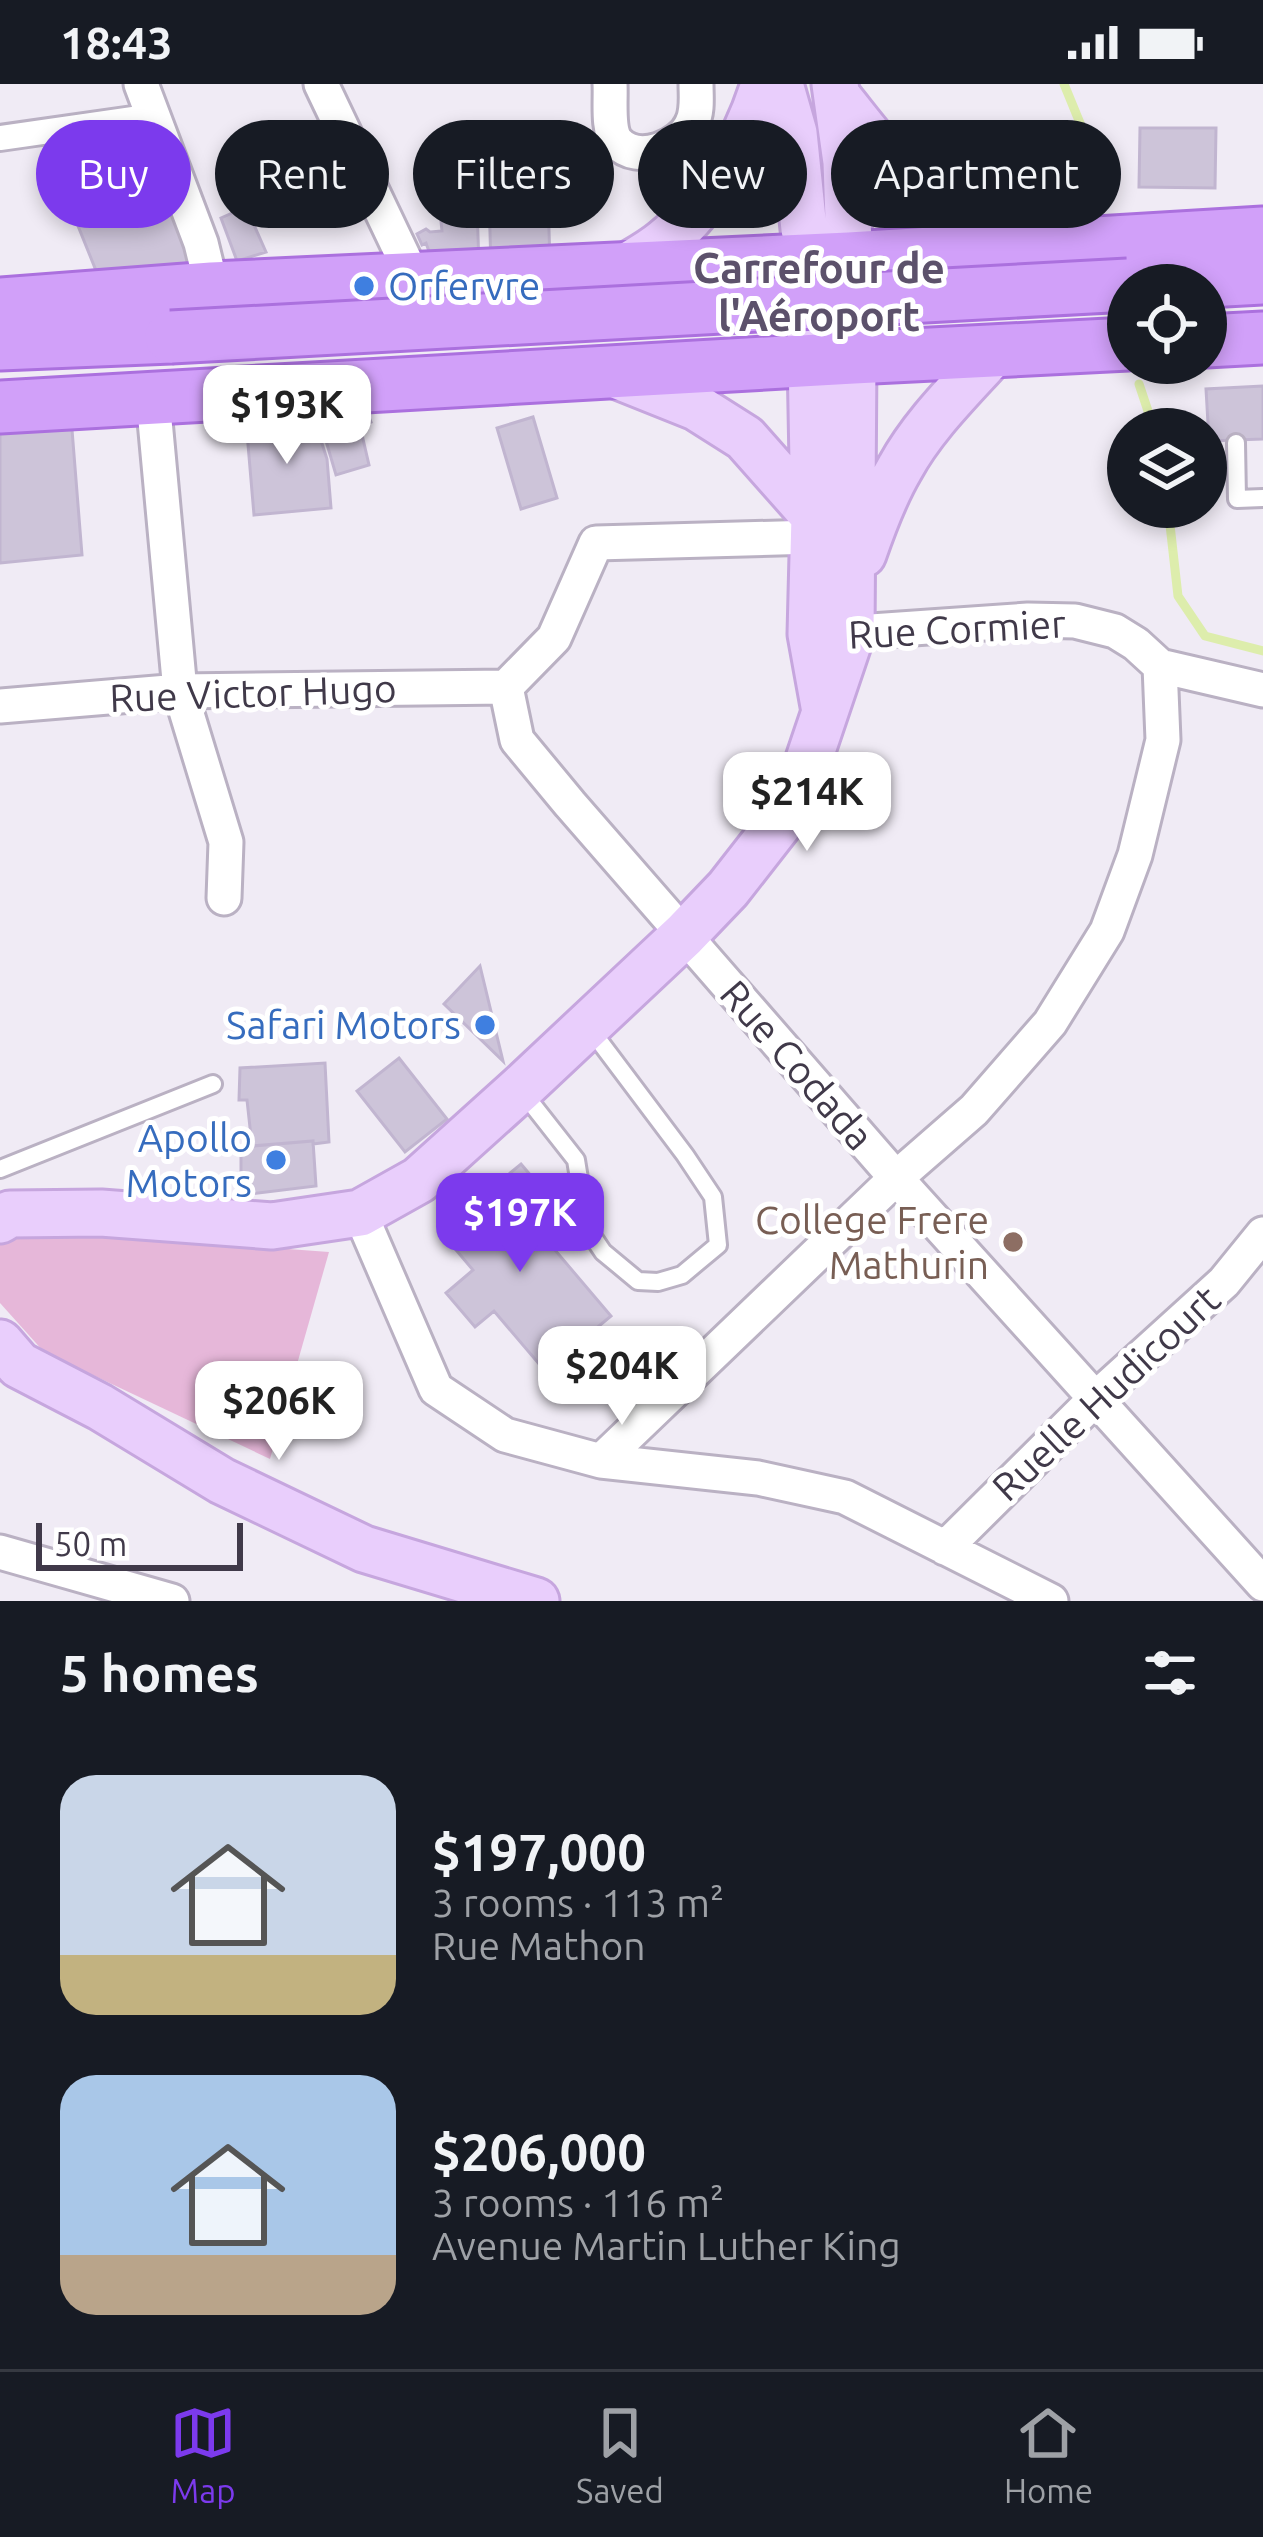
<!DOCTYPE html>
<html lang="en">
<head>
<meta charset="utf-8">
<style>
	:root { --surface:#171b24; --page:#242831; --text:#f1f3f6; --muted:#9ea1a6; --line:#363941; --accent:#7c3aed }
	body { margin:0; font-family:Ubuntu,sans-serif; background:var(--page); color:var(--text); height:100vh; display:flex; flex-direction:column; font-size:45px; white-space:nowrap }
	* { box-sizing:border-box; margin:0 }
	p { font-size:39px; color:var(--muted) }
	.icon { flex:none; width:66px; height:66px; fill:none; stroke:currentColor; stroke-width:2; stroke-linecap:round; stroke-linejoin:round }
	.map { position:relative; height:1517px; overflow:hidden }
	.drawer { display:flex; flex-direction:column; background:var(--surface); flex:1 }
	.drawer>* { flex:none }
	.hud { position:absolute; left:36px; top:36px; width:1191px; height:108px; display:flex; gap:24px }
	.controls { position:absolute; left:1107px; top:180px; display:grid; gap:24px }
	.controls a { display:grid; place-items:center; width:120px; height:120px; border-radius:50%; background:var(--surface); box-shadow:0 6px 18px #0003; font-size:60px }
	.scale { position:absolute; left:36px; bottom:30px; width:207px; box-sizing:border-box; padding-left:12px; border:6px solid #403949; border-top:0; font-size:33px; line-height:42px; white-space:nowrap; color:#403949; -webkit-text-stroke:9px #fff; paint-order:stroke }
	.price { position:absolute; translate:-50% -102px; padding:0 27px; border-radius:24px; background:#fff; color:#222; font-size:39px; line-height:78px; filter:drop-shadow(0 3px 6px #0008) }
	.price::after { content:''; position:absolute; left:50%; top:72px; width:36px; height:27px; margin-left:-18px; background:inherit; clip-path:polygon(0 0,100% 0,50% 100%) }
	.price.active { background:var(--accent); color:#fff }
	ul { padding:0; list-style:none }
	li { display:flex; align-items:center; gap:36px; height:300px; padding:0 60px }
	li span { display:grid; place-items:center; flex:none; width:336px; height:240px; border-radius:36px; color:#555 }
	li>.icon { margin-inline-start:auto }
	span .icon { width:144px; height:144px; fill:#fffc; stroke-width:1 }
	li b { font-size:51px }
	h2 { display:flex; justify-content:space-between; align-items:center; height:144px; padding:0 60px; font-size:51px }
	.pill { padding:0 42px; border-radius:54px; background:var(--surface); box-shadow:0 6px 18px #0003; font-size:42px; line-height:108px }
	.pill.active { background:var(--accent); color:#fff }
	.status { display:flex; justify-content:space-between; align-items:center; height:84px; padding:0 60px; background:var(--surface); direction:ltr }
	.status svg { height:33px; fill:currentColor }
	.tabs { display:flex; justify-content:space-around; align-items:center; height:168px; border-top:3px solid var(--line); background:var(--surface); font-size:33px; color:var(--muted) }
	.tabs a { display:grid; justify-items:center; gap:6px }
	.tabs .active { color:var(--accent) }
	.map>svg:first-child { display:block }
	.green { fill:#e6b7d9 }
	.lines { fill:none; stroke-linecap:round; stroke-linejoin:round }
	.stream { stroke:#ddedac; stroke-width:9 }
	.building { fill:#cdc4d9; stroke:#c1b5d0; stroke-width:3 }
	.service-casing { stroke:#bab1c3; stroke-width:22 }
	.pedestrian-casing { stroke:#bab1c3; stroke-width:30 }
	.minor-casing { stroke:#bab1c3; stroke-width:39 }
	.secondary-casing { stroke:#c6a6de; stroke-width:51 }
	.primary-casing { stroke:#ab70de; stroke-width:57 }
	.service { stroke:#fff; stroke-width:16 }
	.pedestrian { stroke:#fff; stroke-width:24 }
	.minor { stroke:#fff; stroke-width:33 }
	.secondary { stroke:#e9cefc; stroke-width:45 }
	.primary { stroke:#d1a0f9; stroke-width:51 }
	.primary-bridge-casing { stroke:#ab70de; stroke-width:57; stroke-linecap:butt }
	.primary-bridge { stroke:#d1a0f9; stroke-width:51 }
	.shop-dot { fill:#3f7fe0; stroke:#fff; stroke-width:4.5 }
	.education-dot { fill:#8d6e63; stroke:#fff; stroke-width:4.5 }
	.labels { text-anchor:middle; stroke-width:10; stroke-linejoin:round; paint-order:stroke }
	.shop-label { font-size:39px; fill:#366cbe; stroke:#fff; text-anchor:end }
	.street-label { font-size:39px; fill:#403949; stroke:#fff }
	.education-label { font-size:39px; fill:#785e54; stroke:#fff; text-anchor:end }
	.neighbourhood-label { font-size:42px; font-weight:bold; fill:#5c516b; stroke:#fff }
</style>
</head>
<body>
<div class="status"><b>18:43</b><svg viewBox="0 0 49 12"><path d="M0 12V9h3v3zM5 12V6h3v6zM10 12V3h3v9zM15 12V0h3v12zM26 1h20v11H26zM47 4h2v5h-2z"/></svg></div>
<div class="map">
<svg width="1263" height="1517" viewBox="0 0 1263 1517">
	<rect width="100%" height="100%" fill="#f0ebf5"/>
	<path class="green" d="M21,1145l308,23 -59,207 -226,-107 -44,-49v-63z"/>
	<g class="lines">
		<path class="stream" d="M1064,0l16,39
			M1139,300l15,45
			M1168,423l10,89 27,40 58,15"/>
	</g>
	<path class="building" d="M1140,44h76l-1,60 -76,-1z
		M331,58l10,19 -37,18 2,5 -27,14 -12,-23z
		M475,64l4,117 -43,6 -10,-28 -4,2 -5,-11 9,-5 4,3 12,-1 -8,-79z
		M547,79l3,101 -59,2 -3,-101z
		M183,86l41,95 -119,28 -39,-97z
		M255,97l14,29 -15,7 -14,-28z
		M246,123l20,45 -29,9 -16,-43z
		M1263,302v53l-54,2 -3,-52z
		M360,310l11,28 -11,4 9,39 -33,10 -20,-68z
		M71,333l11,138 -82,8v-141z
		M533,333l24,81 -36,11 -24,-81z
		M314,335l13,40 4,49 -77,7 -8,-94z
		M480,882l23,95 -59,-57z
		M399,974l48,61 -42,33 -48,-61z
		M325,979l4,79 -16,2v-3l-61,5 -5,-46h-8l1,-32z
		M313,1057l3,45 -75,9v-48z
		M521,1080l17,20 -23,19 96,113 -66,55 -51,-60 -19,16 -29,-34 27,-23 -33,-39z"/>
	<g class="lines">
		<g class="service-casing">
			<path id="service" d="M1236,359l1,56 26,-1
				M521,1006l55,70 11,68 16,24 35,29 20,1 24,-7 36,-30 -5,-48 -28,-42 -94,-125
				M0,1085l213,-85"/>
		</g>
		<g class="pedestrian-casing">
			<path id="pedestrian" d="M0,54l154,-22"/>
		</g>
		<g class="minor-casing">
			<path id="minor" d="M141,0l60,159 11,45
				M321,0l92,193
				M610,0c1,16 -3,46 7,58 21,23 65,5 75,-19 6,-12 4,-26 4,-39
				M153,315l27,292 46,151 -2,56
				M828,550l200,-14 47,1 40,10 21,13 24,22
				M1160,582l103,24
				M506,603l11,53 53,64 326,374 367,406
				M506,603l48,-49 42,-95 218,-6
				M0,622l180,-15 326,-4
				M360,1129l76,176 69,46 96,26 157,17 87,19 206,104
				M601,1377l295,-283 78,-68 76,-87 57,-92 28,-76 28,-115 -3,-74
				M945,1464l149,-148 130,-118 39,-48
				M0,1468l172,49"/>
		</g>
		<g class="secondary-casing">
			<path id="secondary" d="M780,0l14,49 10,96 5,19 5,268 -3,118 13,72
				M837,12c37,46 75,99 127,130 14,8 29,15 43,22
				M624,184c13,-8 28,-16 40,-26 45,-36 84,-104 100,-158
				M611,289l85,34 49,31 69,78
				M863,470c10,-29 21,-59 37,-86 24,-44 62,-80 95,-117
				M0,1136l10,-6 91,-1 171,13 88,-13 59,-33 101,-91 164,-154 44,-46 50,-64 24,-45 49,-145 2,-277 -7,-196 -11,-78
				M0,1259l19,22 81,42 122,74 142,68 172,52"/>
		</g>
		<g class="primary-casing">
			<path id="primary" d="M1134,201l129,-7
				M0,220l212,-16 637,-30 414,-25
				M1206,257l57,-3
				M0,260l171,-7
				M0,323l853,-49 275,-14"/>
		</g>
		<use href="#service" class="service"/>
		<use href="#pedestrian" class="pedestrian"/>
		<use href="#minor" class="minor"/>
		<use href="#secondary" class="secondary"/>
		<use href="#primary" class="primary"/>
		<g class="primary-bridge-casing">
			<path id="primary-bridge" d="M171,253l957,-52"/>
		</g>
		<use href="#primary-bridge" class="primary-bridge"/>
	</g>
	<g class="shop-dot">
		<circle cx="364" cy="202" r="12"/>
		<circle cx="485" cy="941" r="12"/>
		<circle cx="276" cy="1076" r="12"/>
	</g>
	<circle class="education-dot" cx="1013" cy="1158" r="12"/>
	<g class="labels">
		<g class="shop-label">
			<text x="388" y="216" text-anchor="start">Orfervre</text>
			<text x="461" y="955">Safari Motors</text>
			<text x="252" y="1068">Apollo<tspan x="252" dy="45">Motors</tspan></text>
		</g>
		<g class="street-label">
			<text transform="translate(957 545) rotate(-3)" y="14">Rue Cormier</text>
			<text transform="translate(253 609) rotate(-2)" y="14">Rue Victor Hugo</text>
			<text transform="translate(797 981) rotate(49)" y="14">Rue Codada</text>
			<text transform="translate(1106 1309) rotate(-43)" y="14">Ruelle Hudicourt</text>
		</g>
		<g class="education-label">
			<text x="989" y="1150">College Frere<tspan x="989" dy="45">Mathurin</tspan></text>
		</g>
		<g class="neighbourhood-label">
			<text x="819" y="199">Carrefour de<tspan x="819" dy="48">l'Aéroport</tspan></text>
		</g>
	</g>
</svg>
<div class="controls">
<a><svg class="icon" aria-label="locate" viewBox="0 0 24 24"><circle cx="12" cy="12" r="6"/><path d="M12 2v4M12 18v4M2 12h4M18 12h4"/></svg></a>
<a><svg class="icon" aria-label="layers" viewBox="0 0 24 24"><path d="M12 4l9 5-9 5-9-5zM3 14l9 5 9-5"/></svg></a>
</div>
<div class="scale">50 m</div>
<b class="price" style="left:287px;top:383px">$193K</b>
<b class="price" style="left:807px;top:770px">$214K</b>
<b class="price active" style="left:520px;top:1191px">$197K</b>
<b class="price" style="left:622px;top:1344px">$204K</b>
<b class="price" style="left:279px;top:1379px">$206K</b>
<div class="hud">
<a class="pill active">Buy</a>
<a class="pill">Rent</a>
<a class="pill">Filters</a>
<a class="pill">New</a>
<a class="pill">Apartment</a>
</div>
</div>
<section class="drawer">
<h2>5 homes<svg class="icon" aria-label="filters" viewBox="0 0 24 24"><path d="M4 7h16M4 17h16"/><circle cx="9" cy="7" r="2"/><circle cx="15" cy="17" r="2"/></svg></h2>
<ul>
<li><span style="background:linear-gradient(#c9d6e8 75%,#c2b280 0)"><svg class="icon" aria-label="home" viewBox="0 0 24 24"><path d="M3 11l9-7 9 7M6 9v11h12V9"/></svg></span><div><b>$197,000</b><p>3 rooms · 113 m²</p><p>Rue Mathon</p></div></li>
<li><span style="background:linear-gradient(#a9c7e8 75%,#b9a48a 0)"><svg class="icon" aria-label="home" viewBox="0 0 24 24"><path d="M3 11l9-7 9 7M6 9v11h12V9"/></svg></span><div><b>$206,000</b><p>3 rooms · 116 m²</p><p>Avenue Martin Luther King</p></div></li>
</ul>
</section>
<nav class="tabs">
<a class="active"><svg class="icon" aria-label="map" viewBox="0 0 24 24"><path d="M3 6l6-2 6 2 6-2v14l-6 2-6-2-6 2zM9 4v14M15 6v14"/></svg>Map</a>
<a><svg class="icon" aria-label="saved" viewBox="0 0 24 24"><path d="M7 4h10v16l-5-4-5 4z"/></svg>Saved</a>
<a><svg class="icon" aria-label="home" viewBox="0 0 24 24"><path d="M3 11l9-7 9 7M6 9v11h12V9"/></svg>Home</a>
</nav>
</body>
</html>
